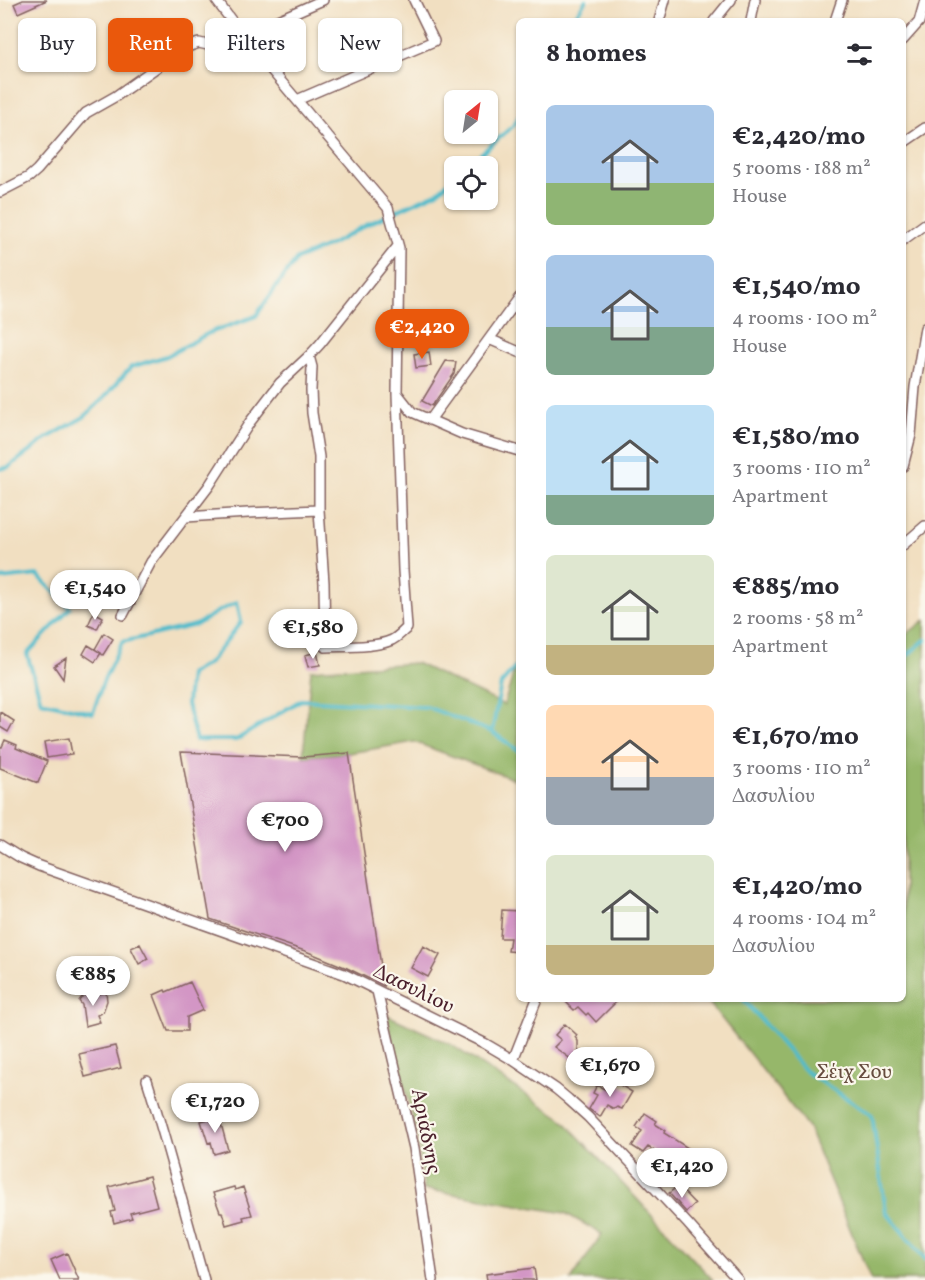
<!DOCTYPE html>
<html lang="en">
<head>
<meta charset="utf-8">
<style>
	:root { --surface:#fff; --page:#f7f7f7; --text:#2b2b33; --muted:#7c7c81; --accent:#ea580c }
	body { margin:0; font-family:Vollkorn,serif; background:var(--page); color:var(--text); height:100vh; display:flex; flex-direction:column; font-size:22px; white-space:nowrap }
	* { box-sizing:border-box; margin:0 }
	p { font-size:20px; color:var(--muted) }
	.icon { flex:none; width:33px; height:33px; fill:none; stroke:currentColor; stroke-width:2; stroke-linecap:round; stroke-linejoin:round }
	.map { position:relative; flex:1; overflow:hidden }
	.details { position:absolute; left:516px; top:18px; width:390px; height:984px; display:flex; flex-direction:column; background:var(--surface); border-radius:9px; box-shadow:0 2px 4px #0004 }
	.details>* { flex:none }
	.hud { position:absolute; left:18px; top:18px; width:408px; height:54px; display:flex; gap:12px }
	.needle { width:39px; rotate:30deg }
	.tools { position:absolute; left:444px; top:90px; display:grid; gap:12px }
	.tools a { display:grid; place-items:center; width:54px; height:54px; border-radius:9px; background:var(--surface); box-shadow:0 2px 4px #0004; font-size:30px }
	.price { position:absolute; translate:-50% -51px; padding:0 14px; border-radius:21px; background:#fff; color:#222; font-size:20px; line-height:39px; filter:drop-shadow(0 2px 3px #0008) }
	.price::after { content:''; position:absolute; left:50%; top:36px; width:18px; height:14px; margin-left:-9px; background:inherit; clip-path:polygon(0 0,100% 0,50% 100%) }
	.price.selected { background:var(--accent); color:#fff }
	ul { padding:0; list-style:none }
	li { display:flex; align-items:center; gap:18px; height:150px; padding:0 30px }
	li span { display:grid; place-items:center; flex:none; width:168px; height:120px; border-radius:9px; color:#555 }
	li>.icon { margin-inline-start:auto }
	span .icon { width:72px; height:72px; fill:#fffc; stroke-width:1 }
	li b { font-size:26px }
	h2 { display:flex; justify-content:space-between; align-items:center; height:72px; padding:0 30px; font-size:26px }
	.chip { padding:0 21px; border-radius:9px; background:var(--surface); box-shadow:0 2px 4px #0004; font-size:21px; line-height:54px }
	.chip.selected { background:var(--accent); color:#fff }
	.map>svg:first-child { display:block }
	.forest { fill:#96b76a; stroke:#706b4a; stroke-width:1.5 }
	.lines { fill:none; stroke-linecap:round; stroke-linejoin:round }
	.stream { stroke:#50bbcb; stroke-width:4 }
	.building { fill:#d396c5 }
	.minor-casing { stroke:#846260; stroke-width:12 }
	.minor { stroke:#fff; stroke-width:9 }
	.labels { text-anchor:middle; stroke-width:4.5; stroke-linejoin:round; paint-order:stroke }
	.street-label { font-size:21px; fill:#4a1f2b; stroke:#fbf7ec }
	.park-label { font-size:21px; fill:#674d3f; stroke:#fbf7ec }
</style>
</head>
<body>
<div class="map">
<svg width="925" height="1280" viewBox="0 0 925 1280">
	<rect width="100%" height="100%" fill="#fbf7ec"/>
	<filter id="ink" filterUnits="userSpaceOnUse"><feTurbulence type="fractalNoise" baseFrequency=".0167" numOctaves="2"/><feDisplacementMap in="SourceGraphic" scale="12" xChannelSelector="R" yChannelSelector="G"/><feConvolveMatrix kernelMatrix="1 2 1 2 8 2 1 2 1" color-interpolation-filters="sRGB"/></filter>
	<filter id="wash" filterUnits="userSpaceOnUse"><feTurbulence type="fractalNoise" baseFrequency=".008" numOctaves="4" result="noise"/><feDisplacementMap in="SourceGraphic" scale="24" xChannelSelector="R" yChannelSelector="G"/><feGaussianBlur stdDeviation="1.35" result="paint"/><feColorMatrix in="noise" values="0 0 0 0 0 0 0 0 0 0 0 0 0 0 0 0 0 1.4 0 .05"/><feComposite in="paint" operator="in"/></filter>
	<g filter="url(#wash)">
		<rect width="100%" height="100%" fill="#f1dfc1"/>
		<path class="forest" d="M925,620v660h-54l-63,-153 -102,-128h197v-362z
			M519,655v126l-105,-39 -65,11 -46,4 8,-87 105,-7 88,42z
			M387,1015l63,29 111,74 152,162h-142l31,-46 -37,-21 -141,-24 -6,-51 -27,-102z"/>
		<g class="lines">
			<path class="stream" d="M572,21l14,-21
				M467,166l47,-41 5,-9
				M0,469l9,-2 38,-29 37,-21 20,-19 27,-31 36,-11 42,-23 47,-17 22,-32 19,-25 35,-15 34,-19 72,-33 16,-15
				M0,579l38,-4 32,33 -43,46 14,47 52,12 10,-31 19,-40 74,-17 21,-13 20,-10 4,20 -32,41 -19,11 -3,30 9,36h40l65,-40 126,7 65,25 9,-48 18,-21
				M903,659l22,-19
				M492,732l27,19
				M743,999l62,72 67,44 14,97 39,47"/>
		</g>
		<g id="blocks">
			<path class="building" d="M23,0h24l-29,13 -4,-9z
				M429,352l2,14 -15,2 -2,-14z
				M446,361l10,1 -2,12 -22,32 -10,-5z
				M94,612l9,5 -6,12 -9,-4z
				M104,633l9,6 -10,16 -8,-6z
				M88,645l13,8 -6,9 -12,-8z
				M317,652l3,13 -12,2 -3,-12z
				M66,658l-3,21 -9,-13z
				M0,712l14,9 -6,11 -8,-5z
				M69,738l3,16 -25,4 -3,-16z
				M5,740l12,5 -1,3 31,13 -9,22 -38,-15v-21h2z
				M181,752l122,5 46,-4 35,233 -37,-18 -39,-16 -98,-33z
				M502,910l17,1v41l-11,-1 2,-13h-10z
				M140,944l8,15 -9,5 -8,-16z
				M423,946l17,9 -12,22 -17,-9z
				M190,982l13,28 -16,7v14h-19l-14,-36 11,-5 1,2z
				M106,992l1,9 -4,11 -6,3 3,7 -15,4 -3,-21 -3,-4 6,-8 4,3z
				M563,999h56l-23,23 -8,-9 -2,2 -8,-8 -4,3z
				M565,1024l12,11 -2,2 3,4v9l6,5 -6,9 -24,-17 7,-7 -6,-5z
				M115,1046l6,22 -36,9 -6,-23z
				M612,1080l20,12 -10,17 -5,-2 -3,2 -7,-4 -7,12 -11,-8 8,-14 -4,-2 4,-8 9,5z
				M645,1113l12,8 -2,3 10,6 -1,3 27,17 -9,14 -17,-10 -2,2 -15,-9 -5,6 -11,-7 10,-15 -6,-4z
				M219,1116l9,34 -14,4 -3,-12 -3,1 -7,-22z
				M149,1176l8,30 -27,7 2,5 -18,5 -3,-11 4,-1 -6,-24z
				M678,1186l17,18 -9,8 -17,-19z
				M234,1187l1,3 8,-3 9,28 -9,2 1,3 -18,5 -4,-13h-2l-7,-19z
				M67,1253l12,27h-19l-9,-20z
				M534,1268l2,12h-49l-1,-6z"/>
		</g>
	</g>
	<g filter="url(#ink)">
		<use href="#blocks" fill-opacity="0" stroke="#846260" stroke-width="1.5"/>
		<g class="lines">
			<g class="minor-casing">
				<path id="minor" d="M216,0l30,40 142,168 11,40 -2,145 6,177 4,58c-5,4 -9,9 -15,12 -18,8 -47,6 -67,7l-1,-64 -5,-73v-53l-7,-44 -1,-23 1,-23 -3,-11
					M659,21l6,-21
					M714,21l17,-21
					M751,21l4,-21
					M835,21l7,-21
					M903,40l16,-18 6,-22
					M297,100l137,-59 -20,-41
					M903,143l22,-15
					M0,192l29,-15 8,-7 49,-57 30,-17 68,-48 15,-5 26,6h7l41,-27 50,-22
					M903,240l22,-16
					M489,339l30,13
					M397,393l15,19 50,22 57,17
					M430,420l89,-122
					M903,466l8,-31 4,-48 10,-59
					M186,517l62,-4 71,-3
					M903,545l22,-19
					M123,615l28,-53 58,-76 41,-64 30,-39 29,-27 11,-12 78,-98
					M0,845l21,13 18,8 305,108 140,69 29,17 43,29 12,10 20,18 100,107 50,56
					M377,991l37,157 19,132
					M513,1060l24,-61
					M147,1080c21,66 38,133 57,200"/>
			</g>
			<use href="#minor" class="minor"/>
		</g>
	</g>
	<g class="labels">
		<g class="street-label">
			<text transform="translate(414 988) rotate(26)" y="7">Δασυλίου</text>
			<text transform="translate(427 1131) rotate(79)" y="7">Αριάδνης</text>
		</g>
		<g class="park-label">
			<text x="854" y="1078">Σέιχ Σου</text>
		</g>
	</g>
</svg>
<div class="tools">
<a><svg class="needle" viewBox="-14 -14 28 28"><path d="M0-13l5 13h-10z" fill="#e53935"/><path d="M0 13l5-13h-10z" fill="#7c7c81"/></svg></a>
<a><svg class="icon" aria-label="locate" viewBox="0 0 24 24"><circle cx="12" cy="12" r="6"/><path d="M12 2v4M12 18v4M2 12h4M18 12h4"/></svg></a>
</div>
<b class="price selected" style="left:422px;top:360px">€2,420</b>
<b class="price" style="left:95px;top:621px">€1,540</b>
<b class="price" style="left:313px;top:660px">€1,580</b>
<b class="price" style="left:285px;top:853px">€700</b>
<b class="price" style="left:93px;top:1007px">€885</b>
<b class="price" style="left:610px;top:1098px">€1,670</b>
<b class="price" style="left:215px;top:1134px">€1,720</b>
<b class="price" style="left:682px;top:1199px">€1,420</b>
<div class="hud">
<a class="chip">Buy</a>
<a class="chip selected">Rent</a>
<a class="chip">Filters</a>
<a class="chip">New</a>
</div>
<section class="details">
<h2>8 homes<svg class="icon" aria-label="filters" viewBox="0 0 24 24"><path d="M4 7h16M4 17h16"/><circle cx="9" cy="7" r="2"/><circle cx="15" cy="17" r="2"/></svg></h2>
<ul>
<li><span style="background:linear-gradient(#a9c7e8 65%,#8fb573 0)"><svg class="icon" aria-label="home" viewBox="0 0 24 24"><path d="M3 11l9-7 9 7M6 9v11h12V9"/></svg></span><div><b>€2,420/mo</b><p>5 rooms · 188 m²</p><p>House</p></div></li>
<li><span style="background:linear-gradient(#a9c7e8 60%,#7fa58c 0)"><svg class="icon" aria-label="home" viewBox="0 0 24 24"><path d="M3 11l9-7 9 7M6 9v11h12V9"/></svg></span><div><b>€1,540/mo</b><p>4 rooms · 100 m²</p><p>House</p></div></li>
<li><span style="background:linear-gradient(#bfe0f5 75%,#7fa58c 0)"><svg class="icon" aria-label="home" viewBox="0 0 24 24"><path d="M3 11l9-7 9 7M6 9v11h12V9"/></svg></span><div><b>€1,580/mo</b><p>3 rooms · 110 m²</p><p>Apartment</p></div></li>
<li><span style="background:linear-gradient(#dfe7d0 75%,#c2b280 0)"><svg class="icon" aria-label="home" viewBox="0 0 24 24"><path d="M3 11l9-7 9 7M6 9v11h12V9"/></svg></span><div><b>€885/mo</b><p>2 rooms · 58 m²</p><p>Apartment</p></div></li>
<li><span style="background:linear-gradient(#ffd9b3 60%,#9aa5b1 0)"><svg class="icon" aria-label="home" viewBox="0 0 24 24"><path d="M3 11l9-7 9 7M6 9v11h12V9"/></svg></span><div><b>€1,670/mo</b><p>3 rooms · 110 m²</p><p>Δασυλίου</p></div></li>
<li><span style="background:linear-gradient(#dfe7d0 75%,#c2b280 0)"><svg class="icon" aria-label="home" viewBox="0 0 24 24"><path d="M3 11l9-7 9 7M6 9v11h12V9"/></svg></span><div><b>€1,420/mo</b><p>4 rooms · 104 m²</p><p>Δασυλίου</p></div></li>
</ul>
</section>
</div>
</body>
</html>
